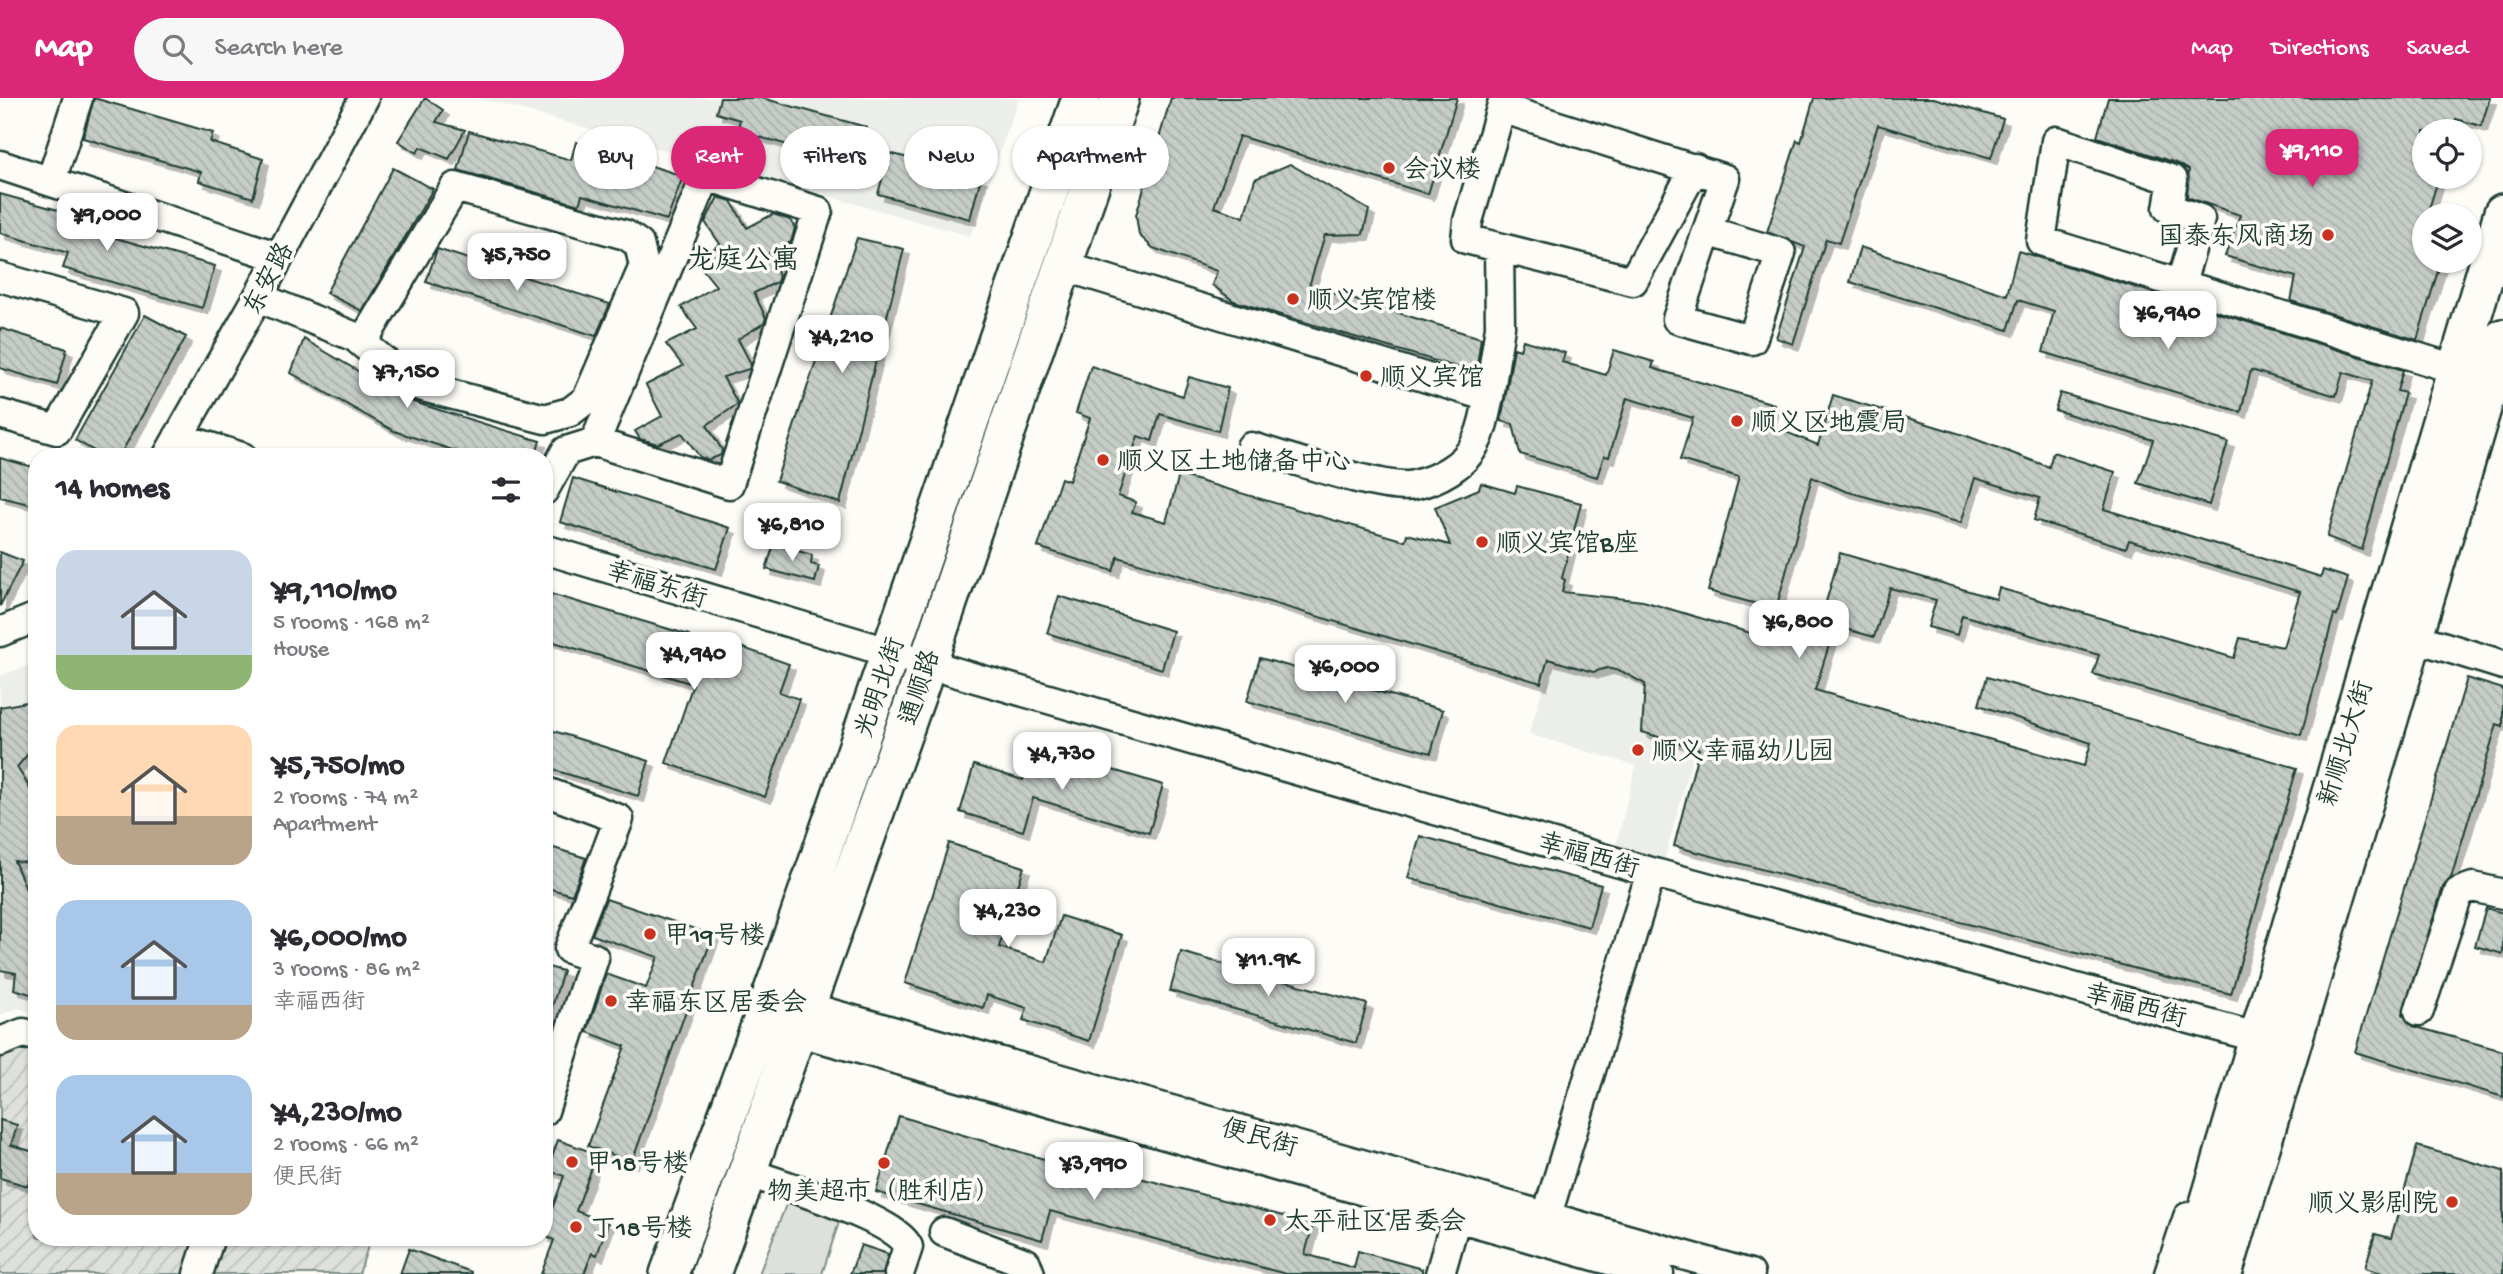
<!DOCTYPE html>
<html lang="en">
<head>
<meta charset="utf-8">
<style>
	:root { --surface:#fff; --page:#f7f7f7; --text:#2b2b33; --muted:#7c7c81; --accent:#db2777 }
	body { margin:0; font-family:"Gochi Hand","LXGW WenKai TC",sans-serif; background:var(--page); color:var(--text); height:100vh; display:flex; flex-direction:column; font-size:26px; white-space:nowrap }
	* { box-sizing:border-box; margin:0 }
	p { font-size:23px; color:var(--muted) }
	.icon { flex:none; width:38px; height:38px; fill:none; stroke:currentColor; stroke-width:2; stroke-linecap:round; stroke-linejoin:round }
	.map { position:relative; flex:1; overflow:hidden }
	.drawer { position:absolute; left:28px; top:350px; width:525px; height:798px; display:flex; flex-direction:column; background:var(--surface); border-radius:28px; box-shadow:0 2px 5px #0004 }
	.drawer>* { flex:none }
	.guide { position:absolute; left:574px; top:28px; width:665px; height:63px; display:flex; gap:14px }
	.fabs { position:absolute; left:2412px; top:21px; display:grid; gap:14px }
	.fabs a { display:grid; place-items:center; width:70px; height:70px; border-radius:50%; background:var(--surface); box-shadow:0 2px 5px #0004; font-size:35px }
	.price { position:absolute; translate:-50% -60px; padding:0 16px; border-radius:14px; background:#fff; color:#222; font-size:23px; line-height:46px; filter:drop-shadow(0 2px 4px #0008) }
	.price::after { content:''; position:absolute; left:50%; top:42px; width:21px; height:16px; margin-left:-10px; background:inherit; clip-path:polygon(0 0,100% 0,50% 100%) }
	.price.selected { background:var(--accent); color:#fff }
	ul { padding:0; list-style:none }
	li { display:flex; align-items:center; gap:21px; height:175px; padding:0 28px }
	li span { display:grid; place-items:center; flex:none; width:196px; height:140px; border-radius:21px; color:#555 }
	li>.icon { margin-inline-start:auto }
	span .icon { width:84px; height:84px; fill:#fffc; stroke-width:1 }
	li b { font-size:30px }
	h2 { display:flex; justify-content:space-between; align-items:center; height:84px; padding:0 28px; font-size:30px }
	.chip { padding:0 24px; border-radius:32px; background:var(--surface); box-shadow:0 2px 5px #0004; font-size:24px; line-height:63px }
	.chip.selected { background:var(--accent); color:#fff }
	header { display:flex; align-items:center; gap:42px; box-sizing:border-box; height:98px; padding:0 35px; background:var(--accent); color:#fff }
	header strong { font-size:33px }
	nav { display:flex; gap:38px; margin-inline-start:auto; font-size:24px }
	.search { width:490px; height:63px; background:var(--page); display:flex; align-items:center; gap:18px; box-sizing:border-box; padding:0 24px; border-radius:38px; color:var(--muted); font-size:26px }
	.map>svg:first-child { display:block }
	.built { fill:#eceee9 }
	.park { fill:#dde0db; stroke:#7e8e88; stroke-width:2 }
	.garden { fill:url(#garden-furrows); stroke:#7e8e88; stroke-width:2 }
	.building { fill:url(#building-back-hatch); stroke:#1f3d34; stroke-width:2; filter:url(#shadow) }
	.lines { fill:none; stroke-linecap:round; stroke-linejoin:round }
	.minor-casing { stroke:#1f3d34; stroke-width:33 }
	.major-casing { stroke:#1f3d34; stroke-width:42 }
	.minor { stroke:#fdfcf7; stroke-width:28 }
	.major { stroke:#fdfcf7; stroke-width:37 }
	.poi-dot { fill:#c8321e; stroke:#fdfcf7; stroke-width:2.5 }
	.labels { text-anchor:middle; stroke-width:7; stroke-linejoin:round; paint-order:stroke }
	.poi-label { font-size:26px; fill:#1f3d34; stroke:#fdfcf7; text-anchor:start }
	.street-label { font-size:26px; fill:#1f3d34; stroke:#fdfcf7 }
	.neighbourhood-label { font-size:28px; fill:#1f3d34; stroke:#fdfcf7 }
</style>
</head>
<body>
<header>
<strong>Map</strong>
<div class="search"><svg class="icon" aria-label="search" viewBox="0 0 24 24"><circle cx="10" cy="10" r="6"/><path d="M15 15l6 6"/></svg>Search here</div>
<nav><a>Map</a><a>Directions</a><a>Saved</a></nav>
</header>
<div class="map">
<svg width="2503" height="1176" viewBox="0 0 2503 1176">
	<defs>
		<pattern id="garden-furrows" width="10" height="10" patternUnits="userSpaceOnUse" patternTransform="scale(1.75)"><rect width="10" height="10" fill="#dde0db"/><path d="M-1 1l2-2M0 10L10 0M9 11l2-2" fill="none" stroke="#bdc1bd"/></pattern>
		<pattern id="building-back-hatch" width="6" height="6" patternUnits="userSpaceOnUse" patternTransform="scale(1.75)"><rect width="6" height="6" fill="#c6cdc7"/><path d="M-1 5l2 2M0 0l6 6M5-1l2 2" fill="none" stroke="#aab1ac"/></pattern>
		<filter id="shadow"><feDropShadow dx="6" dy="6" stdDeviation="0" flood-color="#0004"/></filter>
	</defs>
	<rect width="100%" height="100%" fill="#fdfcf7"/>
	<filter id="ink" filterUnits="userSpaceOnUse"><feTurbulence type="fractalNoise" baseFrequency=".0143" numOctaves="2"/><feDisplacementMap in="SourceGraphic" scale="14" xChannelSelector="R" yChannelSelector="G"/><feConvolveMatrix kernelMatrix="1 2 1 2 8 2 1 2 1" color-interpolation-filters="sRGB"/></filter>
	<g filter="url(#ink)">
		<path class="built" d="M480,0h539l-49,138z
			M1561,529l162,20 -60,217 -48,-15 21,-83 -107,-32z
			M37,564v352l-19,-6 -18,7v-339z"/>
		<path class="park" d="M789,1099l53,16 -20,61h-63z"/>
		<path class="garden" d="M19,947l18,5v187h334l-12,37h-359v-221z"/>
		<path class="building" d="M94,0l119,35 -3,9 53,17 -10,39 -54,-17 2,-9 -118,-34z
			M425,0l18,12 -7,12 29,8 -16,29 -29,-12 -3,6 -19,-12z
			M720,0h42l104,29 -7,26 -31,-9 -3,11 -88,-24 3,-11 -24,-7z
			M1171,0h286l-29,96 -189,-58 -25,71 30,10 11,-38 35,-15 79,46 -6,24 -38,1 -16,51 172,52 -5,35 -242,-72 -22,-16 5,-14 -64,-23 -14,-13 -3,-20z
			M1814,0h120l69,21 -12,39 -113,-33 -39,118 -13,-4 -33,105 -17,-6 29,-91 -38,-15 30,-92 4,2z
			M2108,0h382l-9,28 -25,-7 -4,12h-28v46h15l-12,38h-3v46h17l-24,79 -126,-39 5,-24 -71,-21 15,-41 -53,-18 2,-27 -10,-6 -82,-27z
			M469,33l102,29 5,-18 107,34 -16,44 -85,-25 -3,10 -121,-35z
			M889,55l92,24 -11,42 -92,-25z
			M393,70l40,21 -71,122 -36,-18z
			M0,96l80,22 -3,11 138,39 -13,42 -139,-40 5,-15 -68,-20z
			M718,99l13,4 16,27 26,-14 17,6 5,8 -4,14 -22,11 10,23 -2,6 -23,11 12,25 -2,5 -26,16 13,25 -2,5 -26,8 15,27 -31,21 15,25 -1,5 -12,5 -9,-3 -18,-24 -24,11 -18,-5 -5,-8 27,-15 -16,-31 37,-19 -17,-22 31,-15 -16,-22 35,-21 -20,-25 24,-17 -15,-22z
			M857,140l47,11 -64,254 -64,-22z
			M1860,149l147,48 11,-44 385,119 -6,21 8,2 -43,157 -35,-13 45,-156 -29,-9 -7,24 -85,-26 -10,42 -198,-60 11,-41 -36,-11 -10,30 -158,-48z
			M437,151l173,55 -14,32 -170,-54z
			M145,217l41,22 -67,120h-14l-30,-17z
			M0,230l67,21 -10,36 -57,-17z
			M304,241l103,61 133,41 -5,16h-61l-80,-26 -103,-58z
			M1523,242l42,13 -3,9 44,13 8,-25 40,12 -2,6 122,36 -6,21 50,20 15,-50 134,41 82,31 4,-15 62,20 -11,37 217,68 2,-7 25,8 -11,38 -3,-1 -33,120 -208,-61 6,-19 -137,-40 -5,20 -29,-8 8,-27 -46,-12 -16,49 -39,-11 -20,64 269,76 7,-23 -112,-38 8,-28 310,91 -66,226 -557,-148 25,-97 -57,-17 3,-48 -22,-12 -16,-4 -14,4 -45,-13 -7,24 -423,-126 -5,14 -75,-24 23,-69 8,3 21,-63 -14,-5 15,-47 92,30 6,-19 39,11 -10,43 -58,-17 -8,27 -14,-5 -20,60 18,6 -4,10 34,10 13,-47 226,66 2,-7 43,11 -15,-38 44,-18 2,-6 34,10 2,-7 64,17 -19,75 3,2 -3,12 81,9 131,39 8,-28 38,11 20,-70 156,46 3,-11 235,70 6,-20 43,9 17,-55 -171,-52 -3,8 -92,-28 6,-22 -65,-20 -14,45 -116,-32 -33,-14 -36,132 -68,-18 31,-114 -59,-17 13,-42 -66,-20 -18,59 -5,-1 -7,21 -77,-23 -7,-30 -12,-3 13,-73 6,2z
			M2060,295l168,49 -19,63 -71,-22 15,-43 -98,-30z
			M0,360l37,10v38l-37,-9z
			M573,380l157,50 -14,41 -156,-47z
			M774,446l38,11 -1,9 8,2 -4,16 -49,-13z
			M0,454l23,9 -23,45z
			M544,494l145,43 -7,22 41,14 9,-27 57,20 -10,28 20,7 -34,98 -99,-34 27,-79 -149,-45z
			M1059,498l114,35 -11,38 -115,-36z
			M1260,560l183,52 -12,43 -184,-52z
			M2467,580l36,11v37l-6,-2 -46,154 -8,9 -40,127 10,12 90,25v46l-148,-45z
			M37,602v43l-20,24 20,33v64l-23,-3 23,53v82l-23,-7 2,-16 -16,-3v-263z
			M544,630l105,33 -11,35 -94,-29z
			M1033,648l130,39 -14,48 -116,-35 -10,33 -63,-19 14,-47 49,15z
			M1420,738l181,49 -12,42 -181,-49z
			M949,745l75,24 -25,80 47,15 15,-46 61,19 -33,106 -66,-21 4,-12 -40,-13 -4,13 -78,-25z
			M544,747l42,13 -14,37 -28,-8z
			M606,801l107,36 -81,227 -44,-16 37,-100 -38,-14 19,-58 40,14 12,-31 -66,-22z
			M2486,810l17,5v41l-28,-8z
			M1181,854l186,52 -11,39 -186,-52z
			M544,868l19,5 -15,49h-4z
			M899,1018l179,53 2,-7 233,62 -8,30 49,14 4,-17 64,18v5h-136l-236,-63 -8,29 -166,-48z
			M0,1022l17,5 -6,20 26,8 -9,33 -28,-8z
			M558,1042l39,14 -21,57 32,12 -11,32 -5,-2 -8,21h-43l13,-34 -10,-4v-5l20,-55 -17,-6z
			M2417,1048l86,25v103h-118l-20,-6 10,-34 16,4z
			M861,1147l27,9 -5,20h-33z
			M409,1151l62,23v2h-71z"/>
		<g class="lines">
			<g class="minor-casing">
				<path id="minor" d="M1504,0l-36,123 -2,18 167,42 62,-113
					M1501,10l224,71 -48,140 75,21 29,-87 -74,-22
					M0,67l279,92
					M51,83l27,-83
					M1063,168l426,131 11,-70 -1,-79
					M0,179l124,36 -67,117 -57,-16
					M2181,185l19,-64 -32,-11 5,-28 -117,-39 -15,100 414,128
					M258,199l97,40 7,6 50,41 133,35 25,-7 17,-13 57,-133 -5,-22 -13,-9 -171,-48 -93,156
					M178,339l64,20
					M1251,349c33,9 135,45 163,38 23,-5 51,-20 61,-41 8,-14 10,-31 14,-47
					M167,359l91,-160 106,-199
					M544,392l22,-39 29,-9 134,42 89,-273 -112,-35 -111,266
					M544,451l414,124 693,199 627,171
					M0,534l37,-15
					M2413,539l90,28
					M544,693l75,28 -50,130 25,9 -50,153
					M786,903l964,273
					M2419,913l40,-119 14,-5 30,7
					M778,928l881,248
					M0,944l23,-9 14,3
					M749,1075c32,11 148,47 159,74l-9,27
					M944,1134l82,31 4,11
					M1541,1137l110,-363
					M198,1176l12,-37
					M1440,1176l16,-57
					M2169,1176l19,-57"/>
			</g>
			<g class="major-casing">
				<path id="major" d="M669,1176l111,-302 301,-874
					M711,1176l208,-586 201,-590
					M2188,1176l315,-1061
					M2223,1176l280,-936"/>
			</g>
			<use href="#minor" class="minor"/>
			<use href="#major" class="major"/>
		</g>
	</g>
	<g class="poi-dot">
		<circle cx="1389" cy="70" r="7"/>
		<circle cx="2328" cy="137" r="7"/>
		<circle cx="1293" cy="201" r="7"/>
		<circle cx="1366" cy="278" r="7"/>
		<circle cx="1737" cy="323" r="7"/>
		<circle cx="1103" cy="362" r="7"/>
		<circle cx="1482" cy="444" r="7"/>
		<circle cx="1638" cy="652" r="7"/>
		<circle cx="650" cy="836" r="7"/>
		<circle cx="611" cy="903" r="7"/>
		<circle cx="572" cy="1064" r="7"/>
		<circle cx="884" cy="1065" r="7"/>
		<circle cx="2452" cy="1104" r="7"/>
		<circle cx="1270" cy="1122" r="7"/>
		<circle cx="576" cy="1129" r="7"/>
	</g>
	<g class="labels">
		<g class="poi-label">
			<text x="1403" y="79">会议楼</text>
			<text x="2314" y="146" text-anchor="end">国泰东风商场</text>
			<text x="1307" y="210">顺义宾馆楼</text>
			<text x="1380" y="287">顺义宾馆</text>
			<text x="1751" y="332">顺义区地震局</text>
			<text x="1117" y="371">顺义区土地储备中心</text>
			<text x="1496" y="453">顺义宾馆B座</text>
			<text x="1652" y="661">顺义幸福幼儿园</text>
			<text x="664" y="845">甲19号楼</text>
			<text x="625" y="912">幸福东区居委会</text>
			<text x="586" y="1073">甲18号楼</text>
			<text x="884" y="1101" text-anchor="middle">物美超市（胜利店）</text>
			<text x="2438" y="1113" text-anchor="end">顺义影剧院</text>
			<text x="1284" y="1131">太平社区居委会</text>
			<text x="590" y="1138">丁18号楼</text>
		</g>
		<g class="street-label">
			<text transform="translate(267 180) rotate(-62)" y="9">东安路</text>
			<text transform="translate(657 485) rotate(17)" y="9">幸福东街</text>
			<text transform="translate(878 589) rotate(-71)" y="9">光明北街</text>
			<text transform="translate(918 589) rotate(-72)" y="9">通顺路</text>
			<text transform="translate(2344 645) rotate(-73)" y="9">新顺北大街</text>
			<text transform="translate(1589 756) rotate(16)" y="9">幸福西街</text>
			<text transform="translate(2136 906) rotate(15)" y="9">幸福西街</text>
			<text transform="translate(1260 1038) rotate(16)" y="9">便民街</text>
		</g>
		<g class="neighbourhood-label">
			<text x="743" y="170">龙庭公寓</text>
		</g>
	</g>
</svg>
<div class="fabs">
<a><svg class="icon" aria-label="locate" viewBox="0 0 24 24"><circle cx="12" cy="12" r="6"/><path d="M12 2v4M12 18v4M2 12h4M18 12h4"/></svg></a>
<a><svg class="icon" aria-label="layers" viewBox="0 0 24 24"><path d="M12 4l9 5-9 5-9-5zM3 14l9 5 9-5"/></svg></a>
</div>
<b class="price selected" style="left:2312px;top:91px">¥9,110</b>
<b class="price" style="left:107px;top:155px">¥9,000</b>
<b class="price" style="left:517px;top:195px">¥5,750</b>
<b class="price" style="left:2168px;top:253px">¥6,940</b>
<b class="price" style="left:842px;top:277px">¥4,210</b>
<b class="price" style="left:407px;top:312px">¥7,150</b>
<b class="price" style="left:792px;top:465px">¥6,810</b>
<b class="price" style="left:1799px;top:562px">¥6,800</b>
<b class="price" style="left:694px;top:594px">¥4,940</b>
<b class="price" style="left:1345px;top:607px">¥6,000</b>
<b class="price" style="left:1062px;top:694px">¥4,730</b>
<b class="price" style="left:1008px;top:851px">¥4,230</b>
<b class="price" style="left:1268px;top:900px">¥11.9K</b>
<b class="price" style="left:1094px;top:1104px">¥3,990</b>
<div class="guide">
<a class="chip">Buy</a>
<a class="chip selected">Rent</a>
<a class="chip">Filters</a>
<a class="chip">New</a>
<a class="chip">Apartment</a>
</div>
<section class="drawer">
<h2>14 homes<svg class="icon" aria-label="filters" viewBox="0 0 24 24"><path d="M4 7h16M4 17h16"/><circle cx="9" cy="7" r="2"/><circle cx="15" cy="17" r="2"/></svg></h2>
<ul>
<li><span style="background:linear-gradient(#c9d6e8 75%,#8fb573 0)"><svg class="icon" aria-label="home" viewBox="0 0 24 24"><path d="M3 11l9-7 9 7M6 9v11h12V9"/></svg></span><div><b>¥9,110/mo</b><p>5 rooms · 168 m²</p><p>House</p></div></li>
<li><span style="background:linear-gradient(#ffd9b3 65%,#b9a48a 0)"><svg class="icon" aria-label="home" viewBox="0 0 24 24"><path d="M3 11l9-7 9 7M6 9v11h12V9"/></svg></span><div><b>¥5,750/mo</b><p>2 rooms · 74 m²</p><p>Apartment</p></div></li>
<li><span style="background:linear-gradient(#a9c7e8 75%,#b9a48a 0)"><svg class="icon" aria-label="home" viewBox="0 0 24 24"><path d="M3 11l9-7 9 7M6 9v11h12V9"/></svg></span><div><b>¥6,000/mo</b><p>3 rooms · 86 m²</p><p>幸福西街</p></div></li>
<li><span style="background:linear-gradient(#a9c7e8 70%,#b9a48a 0)"><svg class="icon" aria-label="home" viewBox="0 0 24 24"><path d="M3 11l9-7 9 7M6 9v11h12V9"/></svg></span><div><b>¥4,230/mo</b><p>2 rooms · 66 m²</p><p>便民街</p></div></li>
</ul>
</section>
</div>
</body>
</html>
